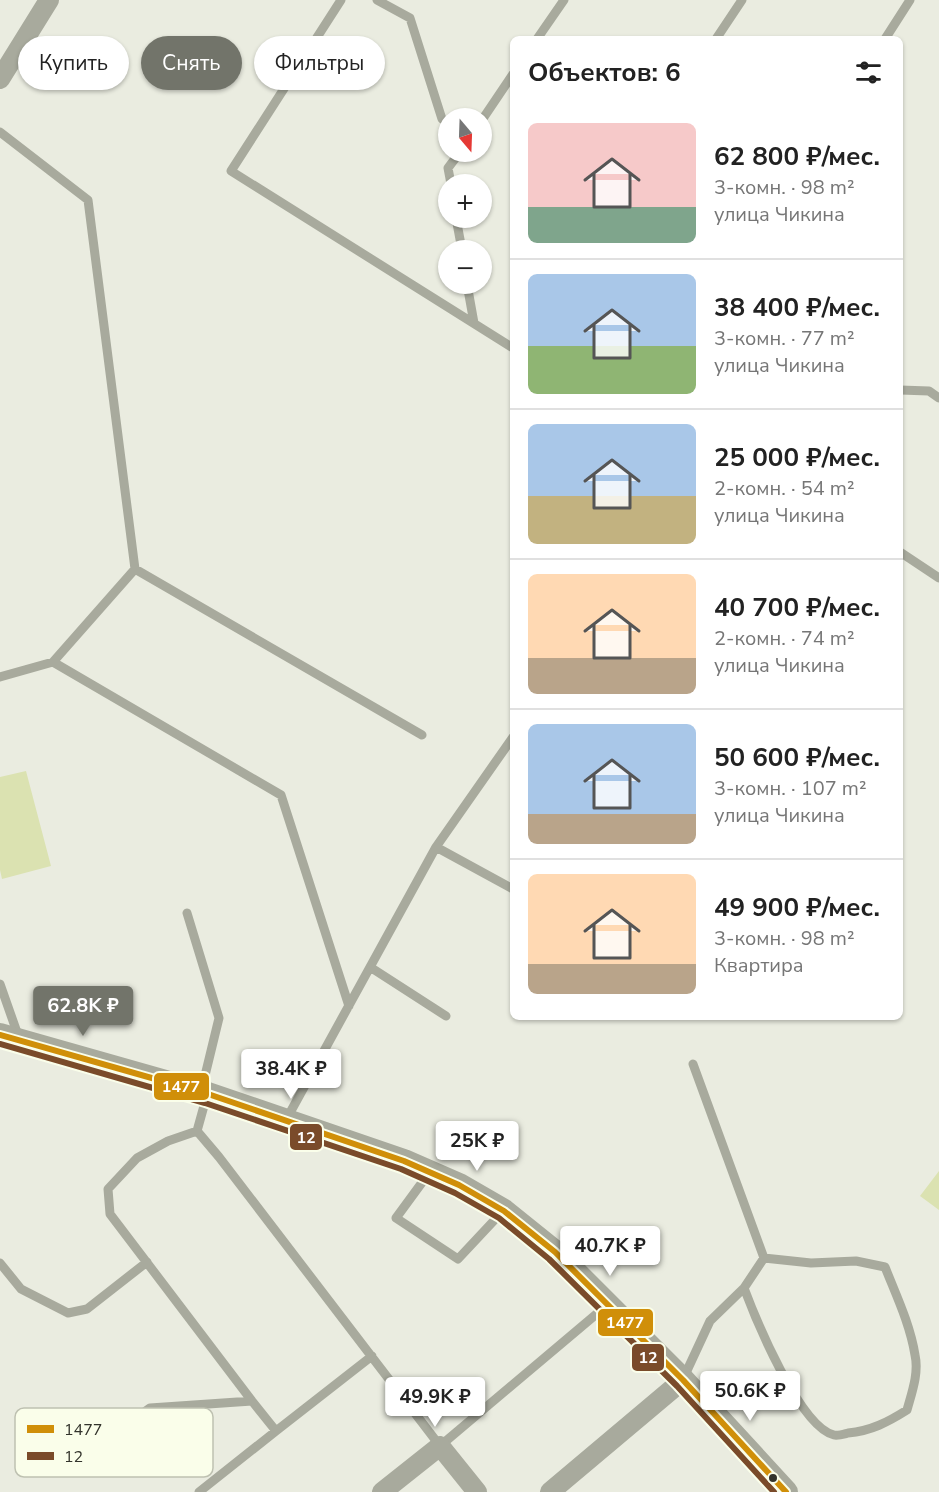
<!DOCTYPE html>
<html lang="ru">
<head>
<meta charset="utf-8">
<style>
	:root { --surface:#fff; --page:#f2f2f2; --text:#222; --muted:#767676; --line:#e0e0e0; --accent:#72746a }
	body { margin:0; font-family:"Nunito Sans",sans-serif; background:var(--page); color:var(--text); height:100vh; display:flex; flex-direction:column; font-size:22px; white-space:nowrap }
	* { box-sizing:border-box; margin:0 }
	p { font-size:20px; color:var(--muted) }
	.icon { flex:none; width:33px; height:33px; fill:none; stroke:currentColor; stroke-width:2; stroke-linecap:round; stroke-linejoin:round }
	.map { position:relative; flex:1; overflow:hidden }
	.details { position:absolute; left:510px; top:36px; width:393px; height:984px; display:flex; flex-direction:column; background:var(--surface); border-radius:9px; box-shadow:0 2px 4px #0004 }
	.details>* { flex:none }
	.hud { position:absolute; left:18px; top:36px; width:402px; height:54px; display:flex; gap:12px }
	.needle { width:39px; rotate:161deg }
	.tools { position:absolute; left:438px; top:108px; display:grid; gap:12px }
	.tools a { display:grid; place-items:center; width:54px; height:54px; border-radius:50%; background:var(--surface); box-shadow:0 2px 4px #0004; font-size:30px }
	.price { position:absolute; translate:-50% -51px; padding:0 14px; border-radius:6px; background:#fff; color:#222; font-size:20px; line-height:39px; filter:drop-shadow(0 2px 3px #0008) }
	.price::after { content:''; position:absolute; left:50%; top:36px; width:18px; height:14px; margin-left:-9px; background:inherit; clip-path:polygon(0 0,100% 0,50% 100%) }
	.price.selected { background:var(--accent); color:#fff }
	ul { padding:0; list-style:none }
	li { display:flex; align-items:center; gap:18px; height:150px; padding:0 18px }
	li+li { border-top:2px solid var(--line) }
	li span { display:grid; place-items:center; flex:none; width:168px; height:120px; border-radius:9px; color:#555 }
	li>.icon { margin-inline-start:auto }
	span .icon { width:72px; height:72px; fill:#fffc; stroke-width:1 }
	li b { font-size:26px }
	h2 { display:flex; justify-content:space-between; align-items:center; height:72px; padding:0 18px; font-size:26px }
	.pill { padding:0 21px; border-radius:27px; background:var(--surface); box-shadow:0 2px 4px #0004; font-size:21px; line-height:54px }
	.pill.selected { background:var(--accent); color:#fff }
	.map>svg:first-child { display:block }
	.green { fill:#dbe2b1 }
	.lines { fill:none; stroke-linecap:round; stroke-linejoin:round }
	.service { stroke:#a8aa9d; stroke-width:9 }
	.minor { stroke:#a8aa9d; stroke-width:20 }
	.tertiary { stroke:#a8aa9d; stroke-width:24 }
	.bus-1-casing { stroke:#fafeea; stroke-width:10 }
	.bus-2-casing { stroke:#fafeea; stroke-width:10 }
	.bus-1 { stroke:#d08f09; stroke-width:6 }
	.bus-2 { stroke:#7a4b2a; stroke-width:6 }
	.bus-dot { fill:#32332b; stroke:#fafeea; stroke-width:2 }
	.key { fill:#fafeea; stroke:#bec1b1; stroke-width:1.5 }
	.key-label { font-size:16px; fill:#32332b }
	.line-badge { stroke:#fafeea; stroke-width:2 }
	.badge-label { font-size:16px; text-anchor:middle; font-weight:bold; fill:#fff }
</style>
</head>
<body>
<div class="map">
<svg width="939" height="1492" viewBox="0 0 939 1492">
	<rect width="100%" height="100%" fill="#eaece0"/>
	<path class="green" d="M26,771l25,95 -49,13 -2,-9v-93z
		M939,1171v39l-19,-14z"/>
	<g class="lines">
		<path class="service" d="M341,0l-110,171 282,177
			M377,0l33,18 32,101
			M537,39l27,-39
			M716,39l26,-39
			M885,39l25,-39
			M482,120l31,-46
			M0,132l88,68 47,369 287,166
			M451,184l-3,-16 12,-16
			M456,218l6,32
			M467,284l7,39
			M900,390l29,1 10,7
			M900,552l39,26
			M53,662l82,-93
			M0,677l53,-15 228,133 68,211
			M436,847l77,-110
			M187,913l32,105 -18,74
			M370,967l76,49
			M0,984l19,54
			M693,1064l71,194
			M207,1095l-10,36 22,26 221,289 166,-140
			M286,1120l150,-273 77,42
			M197,1131l-29,10 -31,17 -29,31 2,25 142,187 24,30 96,-75
			M429,1173l-33,45 62,41 44,-47
			M0,1263l21,26 47,24 19,-4 60,-47
			M684,1377l26,-56 34,-33 20,-30 47,5 45,-2 29,6c11,28 25,57 30,88 4,18 -3,37 -8,55 -19,12 -36,21 -59,23 -4,1 -10,3 -14,2 -34,-8 -78,-115 -90,-147
			M96,1447l54,-39 102,-7
			M199,1492l77,-61"/>
		<path class="minor" d="M0,79l49,-79
			M382,1492l58,-46 37,46
			M550,1492l133,-112"/>
		<path class="tertiary" d="M0,1035l208,59 196,67 55,24 45,26 51,41 128,128 103,112"/>
		<g class="bus-1-casing">
			<path id="bus-1" d="M0,1035l208,59 196,67 55,24 45,26 51,41 128,128 103,112"/>
		</g>
		<g class="bus-2-casing">
			<path id="bus-2" d="M0,1044l205,59 196,66 54,24 44,25 50,41 128,127 97,106"/>
		</g>
		<use href="#bus-1" class="bus-1"/>
		<use href="#bus-2" class="bus-2"/>
	</g>
	<circle class="bus-dot" cx="773" cy="1478" r="5"/>
	<rect x="15" y="1408" width="198" height="69" rx="9" class="key"/>
	<rect x="27" y="1425" width="27" height="8" fill="#d08f09"/>
	<rect x="27" y="1452" width="27" height="8" fill="#7a4b2a"/>
	<g class="key-label">
		<text x="64" y="1435">1477</text>
		<text x="64" y="1462">12</text>
	</g>
	<g class="line-badge">
		<rect x="153" y="1072" width="57" height="29" rx="6" fill="#d08f09"/>
		<rect x="289" y="1123" width="34" height="28" rx="6" fill="#7a4b2a"/>
		<rect x="597" y="1308" width="57" height="29" rx="6" fill="#d08f09"/>
		<rect x="631" y="1343" width="34" height="29" rx="6" fill="#7a4b2a"/>
	</g>
	<g class="badge-label">
		<text x="181" y="1092">1477</text>
		<text x="306" y="1143">12</text>
		<text x="625" y="1328">1477</text>
		<text x="648" y="1363">12</text>
	</g>
</svg>
<div class="tools">
<a><svg class="needle" viewBox="-14 -14 28 28"><path d="M0-13l5 13h-10z" fill="#e53935"/><path d="M0 13l5-13h-10z" fill="#767676"/></svg></a>
<a>+</a>
<a>−</a>
</div>
<b class="price selected" style="left:83px;top:1037px">62.8K ₽</b>
<b class="price" style="left:291px;top:1100px">38.4K ₽</b>
<b class="price" style="left:477px;top:1172px">25K ₽</b>
<b class="price" style="left:610px;top:1277px">40.7K ₽</b>
<b class="price" style="left:750px;top:1422px">50.6K ₽</b>
<b class="price" style="left:435px;top:1428px">49.9K ₽</b>
<div class="hud">
<a class="pill">Купить</a>
<a class="pill selected">Снять</a>
<a class="pill">Фильтры</a>
</div>
<section class="details">
<h2>Объектов: 6<svg class="icon" aria-label="filters" viewBox="0 0 24 24"><path d="M4 7h16M4 17h16"/><circle cx="9" cy="7" r="2"/><circle cx="15" cy="17" r="2"/></svg></h2>
<ul>
<li><span style="background:linear-gradient(#f6c9c9 70%,#7fa58c 0)"><svg class="icon" aria-label="home" viewBox="0 0 24 24"><path d="M3 11l9-7 9 7M6 9v11h12V9"/></svg></span><div><b>62 800 ₽/мес.</b><p>3-комн. · 98 m²</p><p>улица Чикина</p></div></li>
<li><span style="background:linear-gradient(#a9c7e8 60%,#8fb573 0)"><svg class="icon" aria-label="home" viewBox="0 0 24 24"><path d="M3 11l9-7 9 7M6 9v11h12V9"/></svg></span><div><b>38 400 ₽/мес.</b><p>3-комн. · 77 m²</p><p>улица Чикина</p></div></li>
<li><span style="background:linear-gradient(#a9c7e8 60%,#c2b280 0)"><svg class="icon" aria-label="home" viewBox="0 0 24 24"><path d="M3 11l9-7 9 7M6 9v11h12V9"/></svg></span><div><b>25 000 ₽/мес.</b><p>2-комн. · 54 m²</p><p>улица Чикина</p></div></li>
<li><span style="background:linear-gradient(#ffd9b3 70%,#b9a48a 0)"><svg class="icon" aria-label="home" viewBox="0 0 24 24"><path d="M3 11l9-7 9 7M6 9v11h12V9"/></svg></span><div><b>40 700 ₽/мес.</b><p>2-комн. · 74 m²</p><p>улица Чикина</p></div></li>
<li><span style="background:linear-gradient(#a9c7e8 75%,#b9a48a 0)"><svg class="icon" aria-label="home" viewBox="0 0 24 24"><path d="M3 11l9-7 9 7M6 9v11h12V9"/></svg></span><div><b>50 600 ₽/мес.</b><p>3-комн. · 107 m²</p><p>улица Чикина</p></div></li>
<li><span style="background:linear-gradient(#ffd9b3 75%,#b9a48a 0)"><svg class="icon" aria-label="home" viewBox="0 0 24 24"><path d="M3 11l9-7 9 7M6 9v11h12V9"/></svg></span><div><b>49 900 ₽/мес.</b><p>3-комн. · 98 m²</p><p>Квартира</p></div></li>
</ul>
</section>
</div>
</body>
</html>
